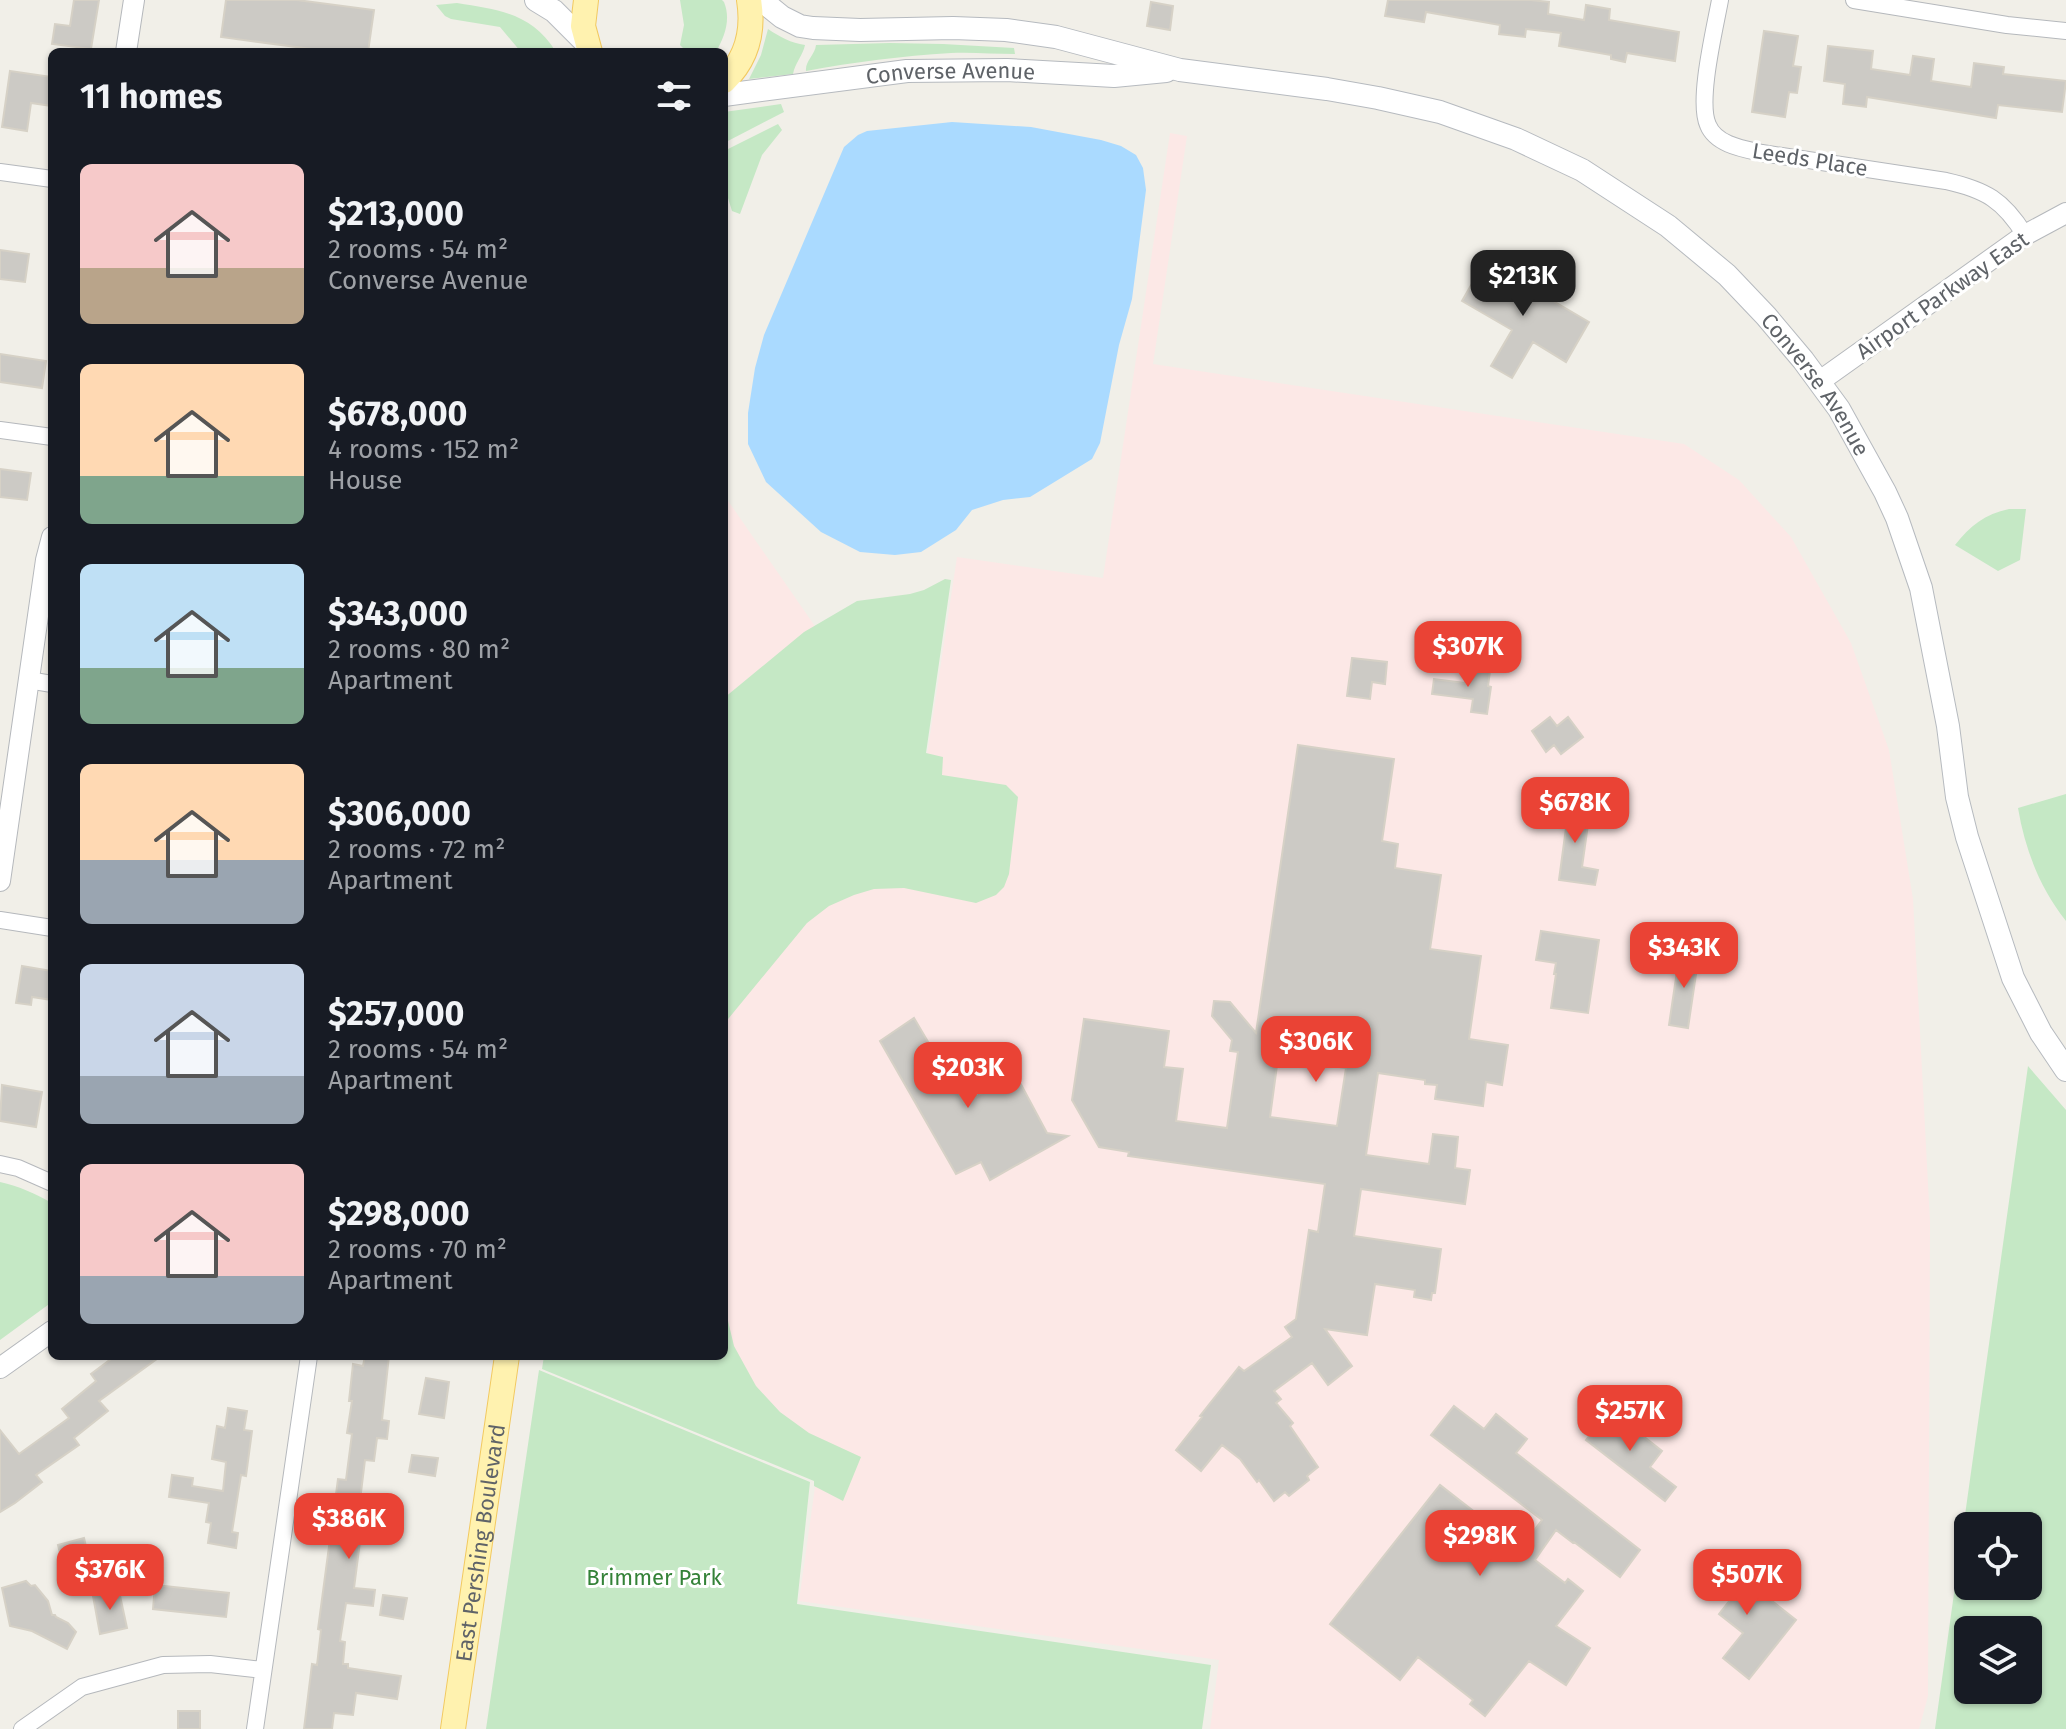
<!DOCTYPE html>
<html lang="en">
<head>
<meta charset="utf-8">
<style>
	:root { --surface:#171b24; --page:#242831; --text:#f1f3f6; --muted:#9ea1a6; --accent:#ea4335 }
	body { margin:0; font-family:"Fira Sans",sans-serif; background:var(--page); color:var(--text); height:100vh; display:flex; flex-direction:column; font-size:30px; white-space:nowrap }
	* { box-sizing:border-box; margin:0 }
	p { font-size:26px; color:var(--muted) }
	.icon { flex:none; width:44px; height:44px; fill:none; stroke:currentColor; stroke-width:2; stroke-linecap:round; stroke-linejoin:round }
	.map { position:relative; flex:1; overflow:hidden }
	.sheet { position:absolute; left:48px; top:48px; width:680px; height:1312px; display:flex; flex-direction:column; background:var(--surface); border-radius:12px; box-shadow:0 2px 6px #0004 }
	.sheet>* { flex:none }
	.buttons { position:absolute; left:1954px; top:1512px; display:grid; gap:16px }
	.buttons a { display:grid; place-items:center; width:88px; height:88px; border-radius:12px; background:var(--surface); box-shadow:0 2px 6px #0004; font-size:40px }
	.price { position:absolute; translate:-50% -68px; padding:0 18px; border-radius:16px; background:var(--accent); color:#fff; font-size:26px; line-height:52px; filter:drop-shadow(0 2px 4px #0008) }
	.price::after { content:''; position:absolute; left:50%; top:48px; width:24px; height:18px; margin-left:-12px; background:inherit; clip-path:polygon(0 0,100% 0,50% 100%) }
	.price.on { background:#222; color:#fff }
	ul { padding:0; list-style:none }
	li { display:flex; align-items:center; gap:24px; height:200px; padding:0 32px }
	li span { display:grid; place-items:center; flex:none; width:224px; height:160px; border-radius:12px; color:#555 }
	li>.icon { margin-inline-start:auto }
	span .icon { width:96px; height:96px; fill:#fffc; stroke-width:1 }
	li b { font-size:34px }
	h2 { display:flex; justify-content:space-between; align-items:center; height:96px; padding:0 32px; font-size:34px }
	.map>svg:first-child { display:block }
	.medical { fill:#fce8e6 }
	.green { fill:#c5e8c5; fill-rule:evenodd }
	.water { fill:#aadaff }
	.building { fill:#cccac5; stroke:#d6d1c6; stroke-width:2; fill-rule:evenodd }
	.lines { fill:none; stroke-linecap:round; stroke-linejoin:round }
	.minor-casing { stroke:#b5b8bc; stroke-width:18 }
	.tertiary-casing { stroke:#b5b8bc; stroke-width:22 }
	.secondary-casing { stroke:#b6babf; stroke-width:24 }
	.primary-casing { stroke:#f2c960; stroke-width:26 }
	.minor { stroke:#fff; stroke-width:16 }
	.tertiary { stroke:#fff; stroke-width:20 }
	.secondary { stroke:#fff; stroke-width:22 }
	.primary { stroke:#fff2af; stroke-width:24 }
	.labels { text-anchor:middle; stroke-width:6; stroke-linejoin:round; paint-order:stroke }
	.street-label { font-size:22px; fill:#5f6368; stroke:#fff }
	.park-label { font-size:22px; fill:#348238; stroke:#fff }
</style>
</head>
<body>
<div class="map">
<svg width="2066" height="1729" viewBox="0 0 2066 1729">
	<rect width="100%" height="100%" fill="#f1efe8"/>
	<path class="medical" d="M1170,133l17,3 -34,228 531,80 55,36 52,57 60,106 38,107 24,149 17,323 -2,474 -9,33h-709l9,-69 -420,-59 17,-121 -92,-124v-861l199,287 34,-225 146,21z"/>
	<path class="green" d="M680,0h42l2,2c7,17 1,34 -8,50h-29l-7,-7 4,-20z
		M457,3c42,7 75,10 99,49h-35l-21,-25 -49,-8 -6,-3 -9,-11z
		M768,29c12,8 23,14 37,16 -2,10 -10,18 -12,29l-44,5 12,-24z
		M890,43l53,1 71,4 1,6c-21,0 -43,-2 -64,-1 -49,3 -97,9 -145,18 -1,-10 9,-16 10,-26z
		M781,104l3,8 -60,31v-31z
		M778,124l4,6 -20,25 -22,59 -8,-3 -8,-26v-34z
		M2009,509h17l-6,51 -22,11 -43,-26c15,-19 30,-31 54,-36z
		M945,579l6,1 -25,173 17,4 -1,18 64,10 12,12 -9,77 -5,13 -8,8 -20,8 -72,-15 -30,1 -20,6 -25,11 -22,17 -83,101v-326l80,-66 53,-31 53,-7 14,-4z
		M2066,794v127c-26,-33 -41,-71 -48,-113z
		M2028,1066l38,44v619h-131zM1968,1526h60v60h-60zM1968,1630h60v60h-60z
		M0,1182c19,4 36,12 52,21v99l-52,38z
		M724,1304l10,42 22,40 24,26 29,21 52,24 -18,44 -29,-15v-5l-272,-112 2,-13h180z
		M539,1370l271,112 -13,122 414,61 -9,64h-716z"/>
	<path class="water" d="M952,122l79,5 70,13 20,6 15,9 7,13 3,22 -14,109 -13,46 -19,98 -8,16 -62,38 -27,3 -31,10 -16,20 -35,22 -26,3 -35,-3 -39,-20 -55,-50 -18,-38v-31l7,-45 9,-33 80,-188 14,-12 9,-4z"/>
	<path class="building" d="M74,0h25l-8,49 -39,-5 3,-20 15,2z
		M226,0h71l77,10 -6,42h-34l-113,-15z
		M1388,0h143l18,2 -1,12 36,6 2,-15 24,4 -1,11 70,12 -4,29 -48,-8 -2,9 -14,-3v-4l-52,-9 2,-13 -35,-4 -1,8 -26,-3 1,-9 -74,-13 -2,10 -39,-6z
		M1151,2l22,4 -3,24 -23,-4z
		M1764,31l34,5 -5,30 8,1 -4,26 -8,-1 -4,25 -33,-5z
		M1828,46l45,5 -2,18 39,6 3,-19 21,3 -3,22 40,6 3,-24 30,4 -1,7 63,7 -4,31 -64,-7 -2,13 -129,-21 -1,10 -23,-3 2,-20 -21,-3z
		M10,71l42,6v29l-21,-3 -4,28 -25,-4z
		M0,250l29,4 -4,28 -25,-3z
		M1485,261l104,61 -23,40 -33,-20 -21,36 -21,-12 21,-36 -50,-29z
		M0,354l46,7 -4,27 -42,-6z
		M0,469l31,4 -4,27 -27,-3z
		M1352,658l35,4 -2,22 -13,-2 -2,17 -23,-3z
		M1467,668l23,3 -2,15 3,1 -4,27 -16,-2 2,-13 -41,-5 2,-15 31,4z
		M1550,717l7,9 11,-9 15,20 -22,17 -7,-9 -8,7 -14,-21z
		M1298,745l96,14 -12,82 16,3 -3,24 46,7 -11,74 51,7 -12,83 39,6 -6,40 -16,-3 -3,24 -48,-7 2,-14 -12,-1v-4l-47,-7 -12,82 63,9 4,-30 25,3 -3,31 15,2 -5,34 -104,-15 -7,47 87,13 -6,44h-3l-1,7 -17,-3 1,-7 -40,-6 -8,51 -42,-6 27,37 -24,19 -16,-22 -38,28 7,8 -5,4 17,20 -3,3 28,41 -11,9 2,4 -20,16 -4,-4 -11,9 -15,-21 -2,2 -17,-23 -18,-14 -21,26 -25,-21 26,-33 -2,-1 39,-49 5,4 48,-34 -7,-10 11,-8 13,-89 9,2 7,-48 -197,-28 1,-4 -30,-5 -27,-47 12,-81 85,12 -5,36 19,2 -7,52 51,7 11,-76 -8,-1 2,-11 -20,-24 2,-15 16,1 26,31zM1278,1058l68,10 -9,58 -67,-9z
		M1557,805l33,5 -8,57 16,3 -3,15 -36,-5 7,-52 -12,-2z
		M1541,931l58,9 -11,73 -37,-5 5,-34h-2l2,-11 -20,-3z
		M1680,951l19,3 -11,74 -19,-3z
		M22,966l30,5v29l-20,-3 -1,8 -15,-2z
		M914,1018l50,85 52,-28 31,58 21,3 -78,44 -9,-18 -25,12 -76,-133z
		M2,1085l40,7 -6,35 -36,-6z
		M115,1356h46l-62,45 9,10 -34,27 5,7 -43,30 6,7 -27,21 -15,9v-82l19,24 50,-36 -7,-9 34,-28 -5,-7z
		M365,1356h24l-7,64 7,1 -2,18 -10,-1 -3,23 -9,-1 -9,73 5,1 -7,54 21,2 -2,16 -27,-3 -6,38 5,1 -2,22h5v4l53,8 -4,23 -41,-6 -3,22 -19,-2 -2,16h-28l8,-65 5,1 4,-35 -3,-1 20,-150 8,1 6,-46 -5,-1 5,-32h-3l4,-37 10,2z
		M426,1378l23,4 -5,36 -25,-4z
		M1454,1406l30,23 12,-15 31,25 -11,14 124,97 -20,27 -46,-35 -1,1 -17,-13 -21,30 30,23 3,-4 15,12 -27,35 34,22 -24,37 -37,-24 -44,55 -15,-12 3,-4 -55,-43 -18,23 -70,-56 110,-139 81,63 21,-28 -111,-85z
		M228,1408l19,3 -3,19 8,1 -6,45 -5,-1 -9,57 6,1 -2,15 -28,-5 3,-20 -5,-1 3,-19 -40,-6 3,-22 21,3 -1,8 31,5 3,-29 -14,-3 5,-33 8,2z
		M1610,1410l52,41 -12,16 26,20 -11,14 -79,-61z
		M412,1455l26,3 -3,18 -26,-4z
		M84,1538l6,25 -26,7 -6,-25z
		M1713,1554l83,66 -47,59 -26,-21 20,-25 -24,-19 11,-14 -33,-26z
		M26,1581l5,5 4,-1 13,16 4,14h3l1,2 12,6 8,9 -9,17 -35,-18 -22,-5 -8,-38z
		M155,1585l74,8 -3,24 -73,-8z
		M119,1591l8,37 -27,6 -7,-38z
		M383,1595l24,3 -4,21 -23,-4z
		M178,1711h22v18h-22z"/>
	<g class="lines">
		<g class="minor-casing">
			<path id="minor" d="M1720,0c-5,28 -23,101 -12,125 8,20 36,24 54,28l184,28c40,9 57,19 79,54
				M1854,0l153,25 59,6
				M0,172l52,7
				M0,430l52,7
				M28,680l24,4
				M0,920l52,8
				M0,1164l18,4 34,15
				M22,1729l60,-42 81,-22 47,-1 53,6
				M255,1729l54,-373"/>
		</g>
		<g class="tertiary-casing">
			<path id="tertiary" d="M126,52l8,-52
				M1820,381l205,-146 41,-22
				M0,881l46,-321 6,-23
				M0,1368l52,-37"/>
		</g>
		<g class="secondary-casing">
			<g id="secondary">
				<path d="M536,0l18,11 33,33"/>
				<path id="s1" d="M761,0l21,17 18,9 13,2 47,2 93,-2 53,2 50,7 124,33 147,19 51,9 62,14 76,27 66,31 86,56 59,49 39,41 37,44 36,49 46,83 12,26 24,70 27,138 9,71 10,40 46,141 28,55 25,37"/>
				<path id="s2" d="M724,95l183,-24 100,-1 107,6 52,-5"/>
			</g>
		</g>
		<g class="primary-casing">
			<g id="primary">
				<path d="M586,0l-3,26 7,26"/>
				<path d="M724,81c23,-22 30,-50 25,-81"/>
				<path id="s3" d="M453,1729l54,-373"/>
			</g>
		</g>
		<use href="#minor" class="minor"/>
		<use href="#tertiary" class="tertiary"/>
		<use href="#secondary" class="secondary"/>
		<use href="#primary" class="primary"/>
	</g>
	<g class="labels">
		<g class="street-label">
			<text dy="8" stroke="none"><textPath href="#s2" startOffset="228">Converse Avenue</textPath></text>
			<text transform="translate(1810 159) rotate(9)" y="8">Leeds Place</text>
			<text transform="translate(1942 295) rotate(-35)" y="8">Airport Parkway East</text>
			<text dy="8" stroke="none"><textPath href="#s1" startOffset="1170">Converse Avenue</textPath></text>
			<text dy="8" stroke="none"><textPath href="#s3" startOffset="188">East Pershing Boulevard</textPath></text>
		</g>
		<g class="park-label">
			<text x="654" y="1585">Brimmer Park</text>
		</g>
	</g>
</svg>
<div class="buttons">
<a><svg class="icon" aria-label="locate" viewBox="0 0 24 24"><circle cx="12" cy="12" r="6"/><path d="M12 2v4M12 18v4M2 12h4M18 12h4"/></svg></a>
<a><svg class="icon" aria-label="layers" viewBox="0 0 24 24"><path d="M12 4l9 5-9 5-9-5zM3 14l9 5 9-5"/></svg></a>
</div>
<b class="price on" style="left:1523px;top:318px">$213K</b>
<b class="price" style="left:1468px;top:689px">$307K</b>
<b class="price" style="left:1575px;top:845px">$678K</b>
<b class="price" style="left:1684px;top:990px">$343K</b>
<b class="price" style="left:1316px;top:1084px">$306K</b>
<b class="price" style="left:968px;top:1110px">$203K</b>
<b class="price" style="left:1630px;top:1453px">$257K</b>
<b class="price" style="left:349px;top:1561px">$386K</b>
<b class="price" style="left:1480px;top:1578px">$298K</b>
<b class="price" style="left:110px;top:1612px">$376K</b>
<b class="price" style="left:1747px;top:1617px">$507K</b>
<section class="sheet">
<h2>11 homes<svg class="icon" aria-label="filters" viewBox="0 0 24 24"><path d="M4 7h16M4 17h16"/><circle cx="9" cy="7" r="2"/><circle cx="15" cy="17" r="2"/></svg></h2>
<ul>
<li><span style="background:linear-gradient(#f6c9c9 65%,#b9a48a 0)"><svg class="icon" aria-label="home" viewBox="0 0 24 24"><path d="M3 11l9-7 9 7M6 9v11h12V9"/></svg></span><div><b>$213,000</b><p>2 rooms · 54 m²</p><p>Converse Avenue</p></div></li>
<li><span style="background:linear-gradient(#ffd9b3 70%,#7fa58c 0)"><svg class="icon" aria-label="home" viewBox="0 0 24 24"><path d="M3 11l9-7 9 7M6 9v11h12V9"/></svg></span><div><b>$678,000</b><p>4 rooms · 152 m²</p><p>House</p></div></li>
<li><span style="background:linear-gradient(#bfe0f5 65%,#7fa58c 0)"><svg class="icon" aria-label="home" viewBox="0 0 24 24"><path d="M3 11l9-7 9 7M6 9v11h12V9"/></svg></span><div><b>$343,000</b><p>2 rooms · 80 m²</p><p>Apartment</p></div></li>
<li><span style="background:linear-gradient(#ffd9b3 60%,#9aa5b1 0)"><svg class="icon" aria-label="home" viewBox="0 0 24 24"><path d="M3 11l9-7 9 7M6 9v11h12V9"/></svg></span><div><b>$306,000</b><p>2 rooms · 72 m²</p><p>Apartment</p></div></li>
<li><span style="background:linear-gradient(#c9d6e8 70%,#9aa5b1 0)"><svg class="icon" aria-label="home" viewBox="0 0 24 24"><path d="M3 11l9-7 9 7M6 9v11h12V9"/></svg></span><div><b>$257,000</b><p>2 rooms · 54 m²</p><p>Apartment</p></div></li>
<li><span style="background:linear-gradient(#f6c9c9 70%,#9aa5b1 0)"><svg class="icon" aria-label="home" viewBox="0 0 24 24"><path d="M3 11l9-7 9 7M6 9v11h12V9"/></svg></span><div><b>$298,000</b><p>2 rooms · 70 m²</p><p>Apartment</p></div></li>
</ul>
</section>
</div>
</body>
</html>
